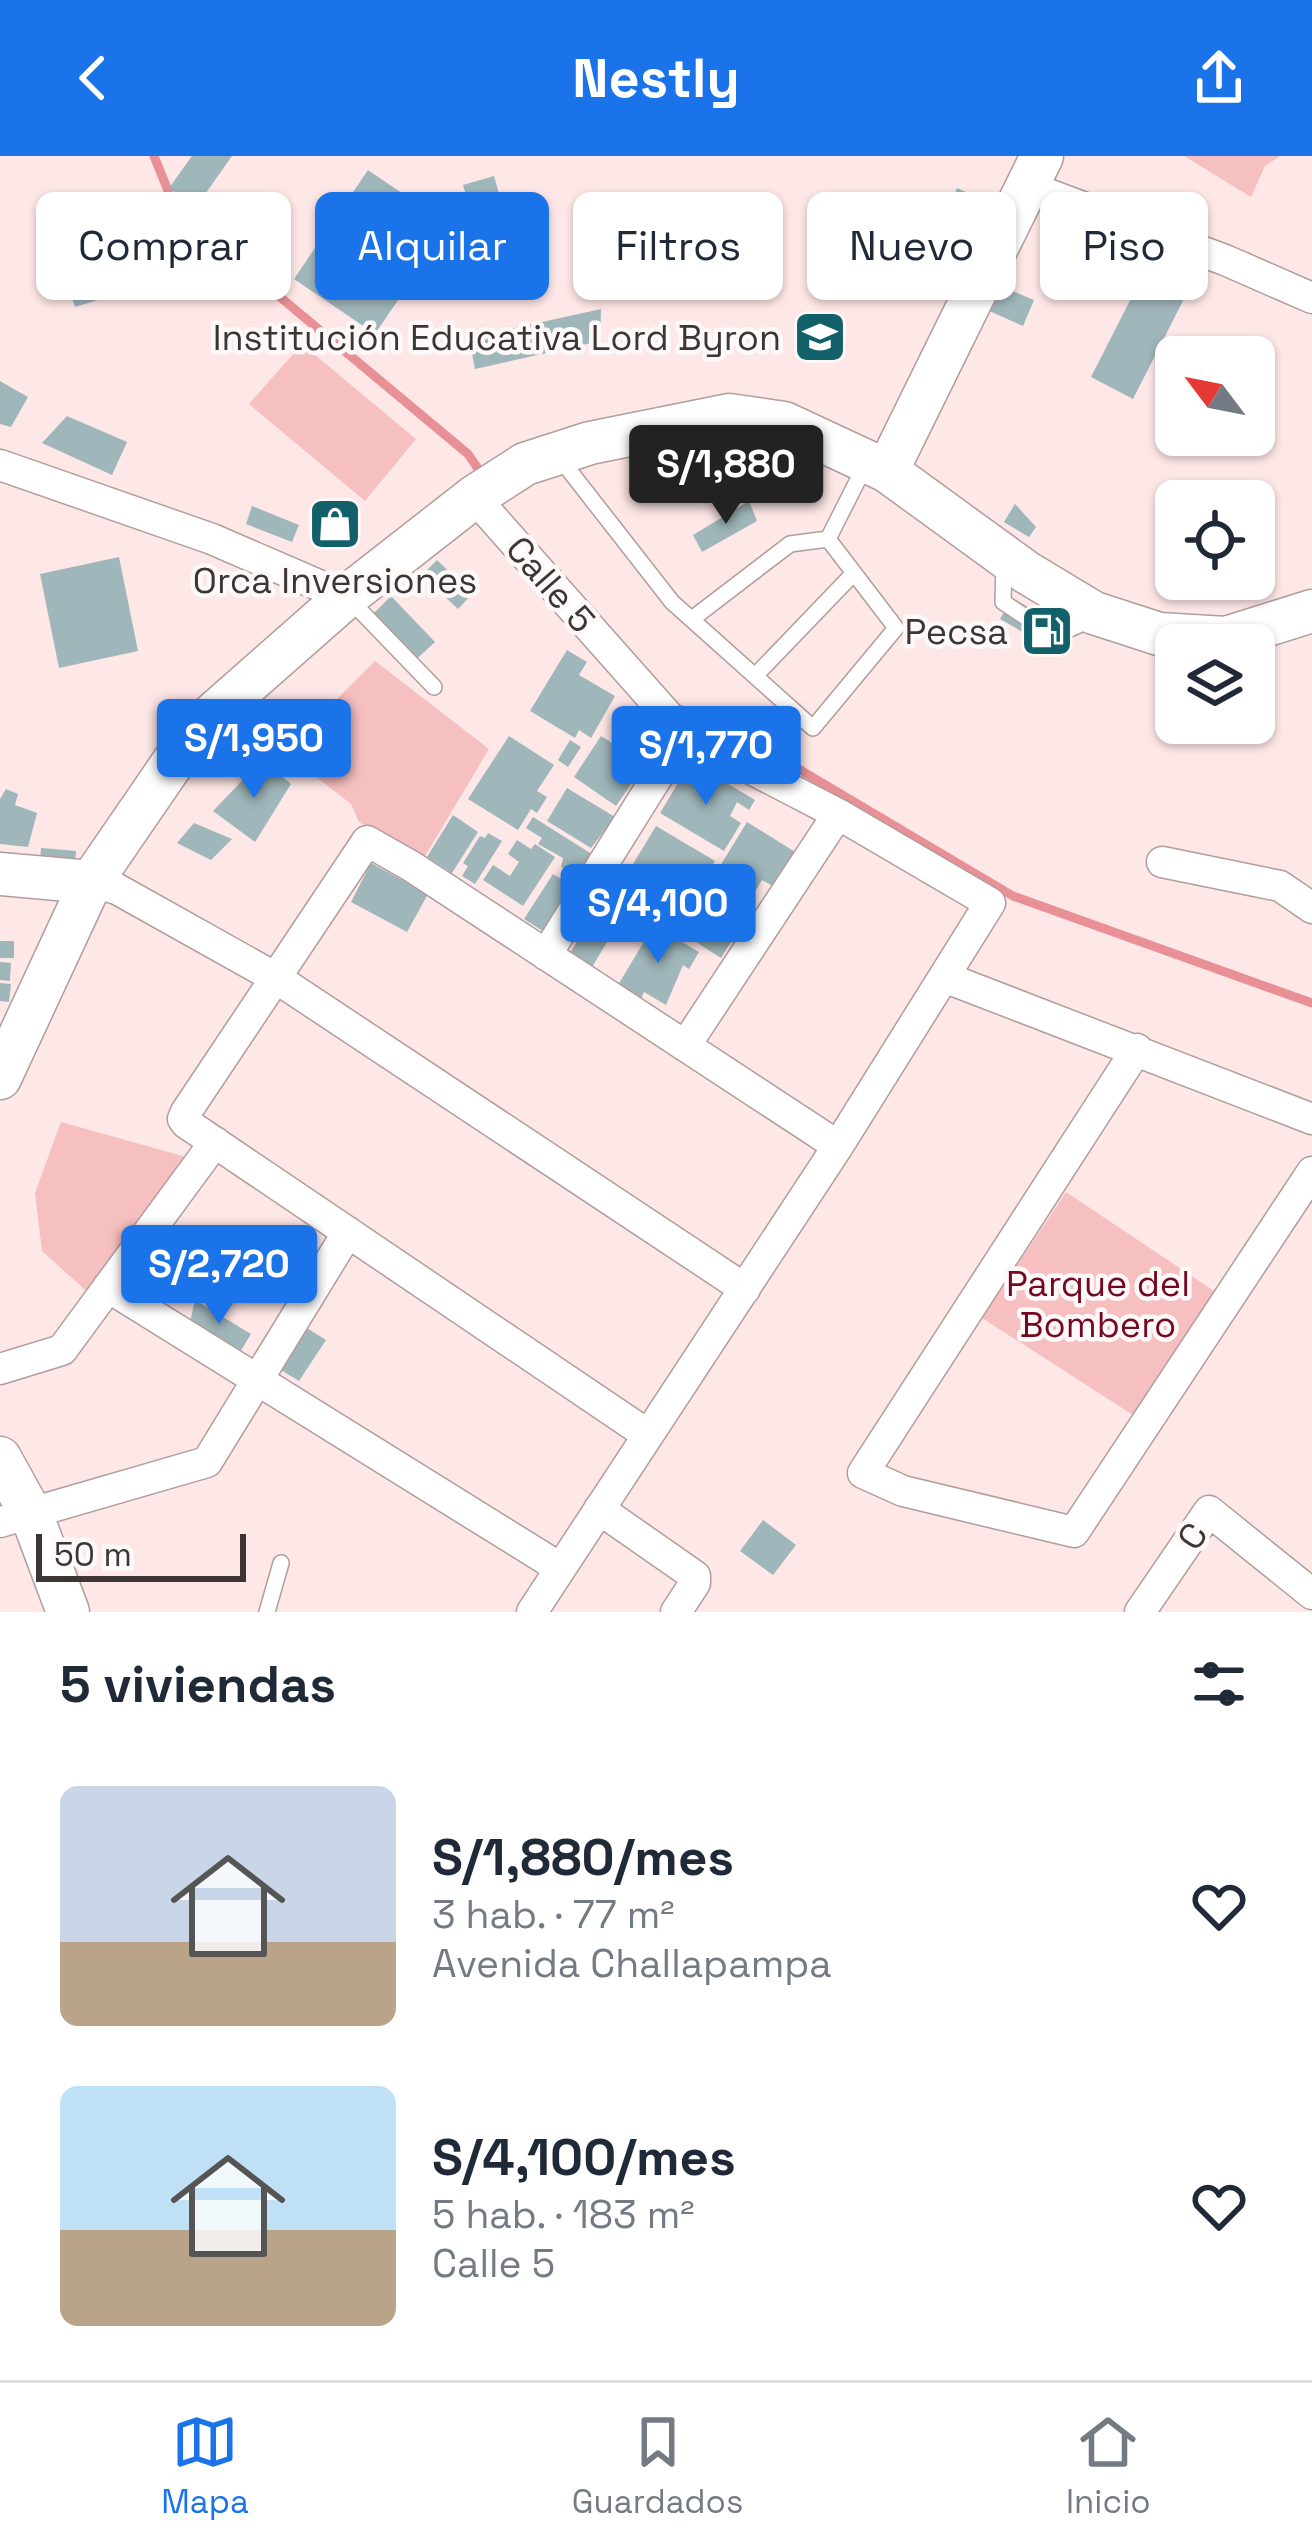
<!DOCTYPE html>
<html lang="es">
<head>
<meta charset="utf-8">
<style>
	:root { --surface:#fff; --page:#f6f6f7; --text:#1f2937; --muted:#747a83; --line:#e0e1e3; --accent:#1a73e8 }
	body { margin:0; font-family:"Space Grotesk",sans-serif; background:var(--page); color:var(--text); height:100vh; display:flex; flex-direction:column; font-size:45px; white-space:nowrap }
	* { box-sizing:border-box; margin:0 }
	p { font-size:39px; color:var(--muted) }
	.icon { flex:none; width:66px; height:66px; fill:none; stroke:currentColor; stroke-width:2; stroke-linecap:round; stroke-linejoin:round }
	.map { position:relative; height:1456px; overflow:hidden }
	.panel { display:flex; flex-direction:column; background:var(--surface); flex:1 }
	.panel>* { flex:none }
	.top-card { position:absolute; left:36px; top:36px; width:1242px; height:108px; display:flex; gap:24px }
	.needle { width:78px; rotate:302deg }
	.fabs { position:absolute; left:1155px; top:180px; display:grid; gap:24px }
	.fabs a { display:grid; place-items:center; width:120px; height:120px; border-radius:18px; background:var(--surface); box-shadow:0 3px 9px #0004; font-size:60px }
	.scale { position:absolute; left:36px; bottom:30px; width:210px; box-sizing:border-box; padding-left:12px; border:6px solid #3d3434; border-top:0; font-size:33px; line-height:42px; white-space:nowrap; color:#3d3434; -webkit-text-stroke:9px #fef9f9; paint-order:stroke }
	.price { position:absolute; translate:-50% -102px; padding:0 27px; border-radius:12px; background:var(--accent); color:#fff; font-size:39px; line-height:78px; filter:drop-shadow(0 3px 6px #0008) }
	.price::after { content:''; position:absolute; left:50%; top:72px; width:36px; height:27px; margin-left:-18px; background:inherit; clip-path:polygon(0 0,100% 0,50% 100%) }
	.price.on { background:#222; color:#fff }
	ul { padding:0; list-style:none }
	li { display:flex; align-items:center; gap:36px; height:300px; padding:0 60px }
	li span { display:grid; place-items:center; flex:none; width:336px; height:240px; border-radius:18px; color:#555 }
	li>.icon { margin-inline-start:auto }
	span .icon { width:144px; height:144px; fill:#fffc; stroke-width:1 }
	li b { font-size:51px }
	h2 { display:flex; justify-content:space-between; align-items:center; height:144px; padding:0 60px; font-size:51px }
	.chip { padding:0 42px; border-radius:18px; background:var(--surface); box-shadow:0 3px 9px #0004; font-size:42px; line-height:108px }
	.chip.on { background:var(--accent); color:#fff }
	header { display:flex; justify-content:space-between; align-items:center; height:156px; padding:0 60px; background:var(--accent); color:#fff; font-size:54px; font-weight:700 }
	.tabs { display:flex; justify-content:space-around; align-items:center; height:168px; border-top:3px solid var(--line); background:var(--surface); font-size:33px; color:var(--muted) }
	.tabs a { display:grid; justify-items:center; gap:6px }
	.tabs .on { color:var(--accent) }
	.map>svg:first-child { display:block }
	.green { fill:#f6bfc0 }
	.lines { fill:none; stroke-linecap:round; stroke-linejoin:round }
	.stream { stroke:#e89095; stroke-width:9 }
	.building { fill:#9fb6ba }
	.lane-casing { stroke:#b29c9c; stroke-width:18 }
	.street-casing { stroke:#b29c9c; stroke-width:33 }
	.secondary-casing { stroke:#b29c9c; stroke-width:45 }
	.lane { stroke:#fff; stroke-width:15 }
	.street { stroke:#fff; stroke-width:30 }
	.secondary { stroke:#fff; stroke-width:42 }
	.labels { text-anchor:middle; stroke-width:9; stroke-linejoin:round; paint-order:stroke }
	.poi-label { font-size:36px; fill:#3d3434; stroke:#fef9f9; text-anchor:end }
	.street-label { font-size:36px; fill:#3d3434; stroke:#fef9f9 }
	.park-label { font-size:36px; fill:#740822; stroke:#fef9f9 }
</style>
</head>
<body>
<header><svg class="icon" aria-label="back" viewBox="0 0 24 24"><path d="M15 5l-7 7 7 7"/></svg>Nestly<svg class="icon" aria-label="share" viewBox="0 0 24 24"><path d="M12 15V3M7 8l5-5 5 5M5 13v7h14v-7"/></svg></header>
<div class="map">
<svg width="1312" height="1456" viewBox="0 0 1312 1456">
	<rect width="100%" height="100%" fill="#fee7e7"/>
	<path class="green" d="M1184,0h96l-15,10 -14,31z
		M302,188l114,95 -51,62 -116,-97z
		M375,505l114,88 -67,112 -63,-39 -8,-18 -67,-52z
		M61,966l143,40 -101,144 -61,-55 -7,-58z
		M1066,1036l148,99 -81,124 -151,-97z"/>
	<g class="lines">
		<path class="stream" d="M154,0l17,42 31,34 266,222 17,25
			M677,552l120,60 216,128 299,107"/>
	</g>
	<path class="building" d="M192,0h40l-36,51 -27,-19z
		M368,14l81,55 -74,109 -81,-55z
		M494,20l7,25 36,8 10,32 -62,19 -22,-75z
		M957,32l25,11 -25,57 -24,-10z
		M577,52h69v42h-70z
		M59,100l26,5 13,39 -23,7z
		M1146,113l42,22 -55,108 -42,-22z
		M998,129l36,15 -11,26 -36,-16z
		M601,153l-1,32 -125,28 -6,-31z
		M0,225l28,16 -17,30 -11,-3z
		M67,260l60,26 -15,33 -70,-32z
		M749,345l8,20 -55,31 -9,-17z
		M1015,348l21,23 -7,10 -25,-15z
		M252,350l47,19 -7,17 -46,-18z
		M119,401l19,94 -79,17 -19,-94z
		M437,404l35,34 -14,15 -36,-34z
		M391,440l44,46 -26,24 -43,-45z
		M1012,442l63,36 -12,21 -63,-36z
		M567,494l20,12 -8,13 36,21 -24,42 -12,-8 -4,8 -45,-27z
		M634,578l25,18 -8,12 -4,-3 -31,45 -42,-29 27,-41 22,14z
		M509,580l45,29 -17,26 10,6 -10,16 -6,-4 -13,21 -50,-31z
		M570,584l11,7 -13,20 -10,-7z
		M262,604l29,24 -36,58 -42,-31z
		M686,614l17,10 5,-8 47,28 -6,10 -12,-8 -7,14 11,7 -17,28 -64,-38z
		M567,632l48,29 -24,31 -44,-27z
		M6,633l12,5 -3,11 22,8 -9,34 -28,-3v-45z
		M453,659l25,17 -26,41 -25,-16z
		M533,661l62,39 -14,23 -20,-12 2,-9 -25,-14 4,-6 -16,-10z
		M747,666l53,33 -22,34 -16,-9 -8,13 -37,-22z
		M194,667l38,16 -21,21 -34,-17z
		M656,670l59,35 -27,44 -58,-36z
		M488,677l14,8 -27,43 -13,-8 6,-10 -5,-3 17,-27 5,2z
		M517,684l14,9 4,-5 20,13 -32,49 -40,-26 10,-15 17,11 9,-14 -11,-8z
		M41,692l35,3 -1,14 -35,-3z
		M371,707l57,31 -21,38 -56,-30z
		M553,718l17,11 -24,48 -22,-14z
		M621,723l45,28 -5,8 -7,-4 -5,9 -39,-24z
		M707,736l43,20 -7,11 6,4 -8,12 -6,-4 -14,23 -39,-25z
		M603,744l14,9 -7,11 8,4 -26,43 -22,-14z
		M654,769l45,27 -10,17 -6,-4 -17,40 -22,-13 -3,7 -23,-14z
		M0,785h14v17h-14z
		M0,806l11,1 -1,18 -10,-1z
		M0,827l11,1 -2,18 -9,-1z
		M195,1144l56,34 -11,18 -50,-30z
		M307,1172l19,12 -27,41 -18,-11z
		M763,1364l33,25 -23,30 -33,-24z"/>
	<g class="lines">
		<g class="lane-casing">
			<path id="lane" d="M558,300l114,146 141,126 83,-100 -68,-89 39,-77
				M1004,408l-1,38 51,34 41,-18
				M349,443l85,88
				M692,463l98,-75 38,-5
				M755,520l99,-103
				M267,1456l14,-49"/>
		</g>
		<g class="street-casing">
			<path id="street" d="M1029,31l196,73 87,38
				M0,309l212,74 134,58
				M474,341l210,237 154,80 152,89 -152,243 -306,466
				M1162,706l118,24 32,22
				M91,726l26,7 159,89 469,311
				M546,799l138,-221
				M944,821l368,142
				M685,890l153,-232
				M1137,893l-274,424 40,18 171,41 238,-360
				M108,1131l452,281
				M0,1213l62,-19 153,-208
				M648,1279l-462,-312 -3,-4 3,-7 181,-271 44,25 427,280
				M599,1353l96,67v7l-19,29
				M0,1366l207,-60 141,-230
				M1140,1456l69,-101 103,83"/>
		</g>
		<g class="secondary-casing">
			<path id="secondary" d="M887,315l155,-315
				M0,718l91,8
				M0,922l91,-196 94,-137 26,-29 135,-119 128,-100 51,-33 65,-21 139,-28 55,8 103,48 139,101 68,41 65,21 67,4 86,-27
				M0,1302l32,58 36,96"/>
		</g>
		<use href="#lane" class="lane"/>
		<use href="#street" class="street"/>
		<use href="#secondary" class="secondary"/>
	</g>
	<defs>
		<g id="school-square" transform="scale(2.7)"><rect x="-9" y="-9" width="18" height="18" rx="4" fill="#12606a" stroke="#fef9f9"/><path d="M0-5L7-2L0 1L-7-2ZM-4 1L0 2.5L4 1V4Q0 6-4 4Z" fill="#fff"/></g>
		<g id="shop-square" transform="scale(2.7)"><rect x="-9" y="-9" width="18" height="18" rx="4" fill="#12606a" stroke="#fef9f9"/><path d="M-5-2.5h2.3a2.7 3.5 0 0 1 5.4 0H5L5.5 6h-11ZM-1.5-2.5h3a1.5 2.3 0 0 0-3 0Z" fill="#fff"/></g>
		<g id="fuel-square" transform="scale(2.7)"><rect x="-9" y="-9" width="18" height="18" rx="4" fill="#12606a" stroke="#fef9f9"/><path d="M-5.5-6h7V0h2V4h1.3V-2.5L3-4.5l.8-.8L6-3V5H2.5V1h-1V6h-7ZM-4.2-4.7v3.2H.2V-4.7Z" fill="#fff"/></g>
	</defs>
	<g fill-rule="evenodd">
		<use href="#school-square" x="820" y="181"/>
		<use href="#shop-square" x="335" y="368"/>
		<use href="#fuel-square" x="1047" y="475"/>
	</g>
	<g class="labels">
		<g class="poi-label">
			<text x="781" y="194">Institución Educativa Lord Byron</text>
			<text x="335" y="437" text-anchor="middle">Orca Inversiones</text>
			<text x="1008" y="488">Pecsa</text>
		</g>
		<g class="street-label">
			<text transform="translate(551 428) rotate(49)" y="13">Calle 5</text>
			<text transform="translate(1192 1380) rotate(-56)" y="13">C</text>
		</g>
		<g class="park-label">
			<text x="1098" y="1140">Parque del<tspan x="1098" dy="41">Bombero</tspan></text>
		</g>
	</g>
</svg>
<div class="fabs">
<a><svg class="needle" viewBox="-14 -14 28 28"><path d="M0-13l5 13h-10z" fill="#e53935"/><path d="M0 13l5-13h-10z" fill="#747a83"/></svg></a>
<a><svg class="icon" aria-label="locate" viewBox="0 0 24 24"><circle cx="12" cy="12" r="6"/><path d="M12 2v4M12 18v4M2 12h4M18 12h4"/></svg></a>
<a><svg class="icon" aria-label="layers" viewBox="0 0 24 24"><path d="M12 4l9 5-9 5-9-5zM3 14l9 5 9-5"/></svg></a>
</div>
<div class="scale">50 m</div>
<b class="price on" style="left:726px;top:371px">S/1,880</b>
<b class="price" style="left:254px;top:645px">S/1,950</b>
<b class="price" style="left:706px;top:652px">S/1,770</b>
<b class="price" style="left:658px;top:810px">S/4,100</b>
<b class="price" style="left:219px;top:1171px">S/2,720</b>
<div class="top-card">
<a class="chip">Comprar</a>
<a class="chip on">Alquilar</a>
<a class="chip">Filtros</a>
<a class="chip">Nuevo</a>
<a class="chip">Piso</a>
</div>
</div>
<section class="panel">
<h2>5 viviendas<svg class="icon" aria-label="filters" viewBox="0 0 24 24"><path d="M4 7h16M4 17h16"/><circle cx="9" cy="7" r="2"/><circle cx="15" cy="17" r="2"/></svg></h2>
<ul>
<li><span style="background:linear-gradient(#c9d6e8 65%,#b9a48a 0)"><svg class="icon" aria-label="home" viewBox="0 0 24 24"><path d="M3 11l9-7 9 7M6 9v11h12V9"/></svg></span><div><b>S/1,880/mes</b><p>3 hab. · 77 m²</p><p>Avenida Challapampa</p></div><svg class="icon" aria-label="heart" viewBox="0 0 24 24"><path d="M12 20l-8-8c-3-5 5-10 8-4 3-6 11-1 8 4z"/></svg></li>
<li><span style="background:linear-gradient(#bfe0f5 60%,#b9a48a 0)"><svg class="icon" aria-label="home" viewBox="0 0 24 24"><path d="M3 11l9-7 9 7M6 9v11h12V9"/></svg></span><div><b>S/4,100/mes</b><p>5 hab. · 183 m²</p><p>Calle 5</p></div><svg class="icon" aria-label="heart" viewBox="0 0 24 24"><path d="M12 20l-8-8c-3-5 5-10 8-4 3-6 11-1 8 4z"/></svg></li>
</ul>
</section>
<nav class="tabs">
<a class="on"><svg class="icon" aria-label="map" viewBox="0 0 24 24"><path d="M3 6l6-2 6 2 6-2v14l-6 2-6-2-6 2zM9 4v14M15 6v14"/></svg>Mapa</a>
<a><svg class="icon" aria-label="saved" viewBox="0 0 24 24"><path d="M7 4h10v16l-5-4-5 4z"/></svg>Guardados</a>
<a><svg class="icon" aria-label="home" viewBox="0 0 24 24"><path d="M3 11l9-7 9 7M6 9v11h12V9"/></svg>Inicio</a>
</nav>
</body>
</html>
